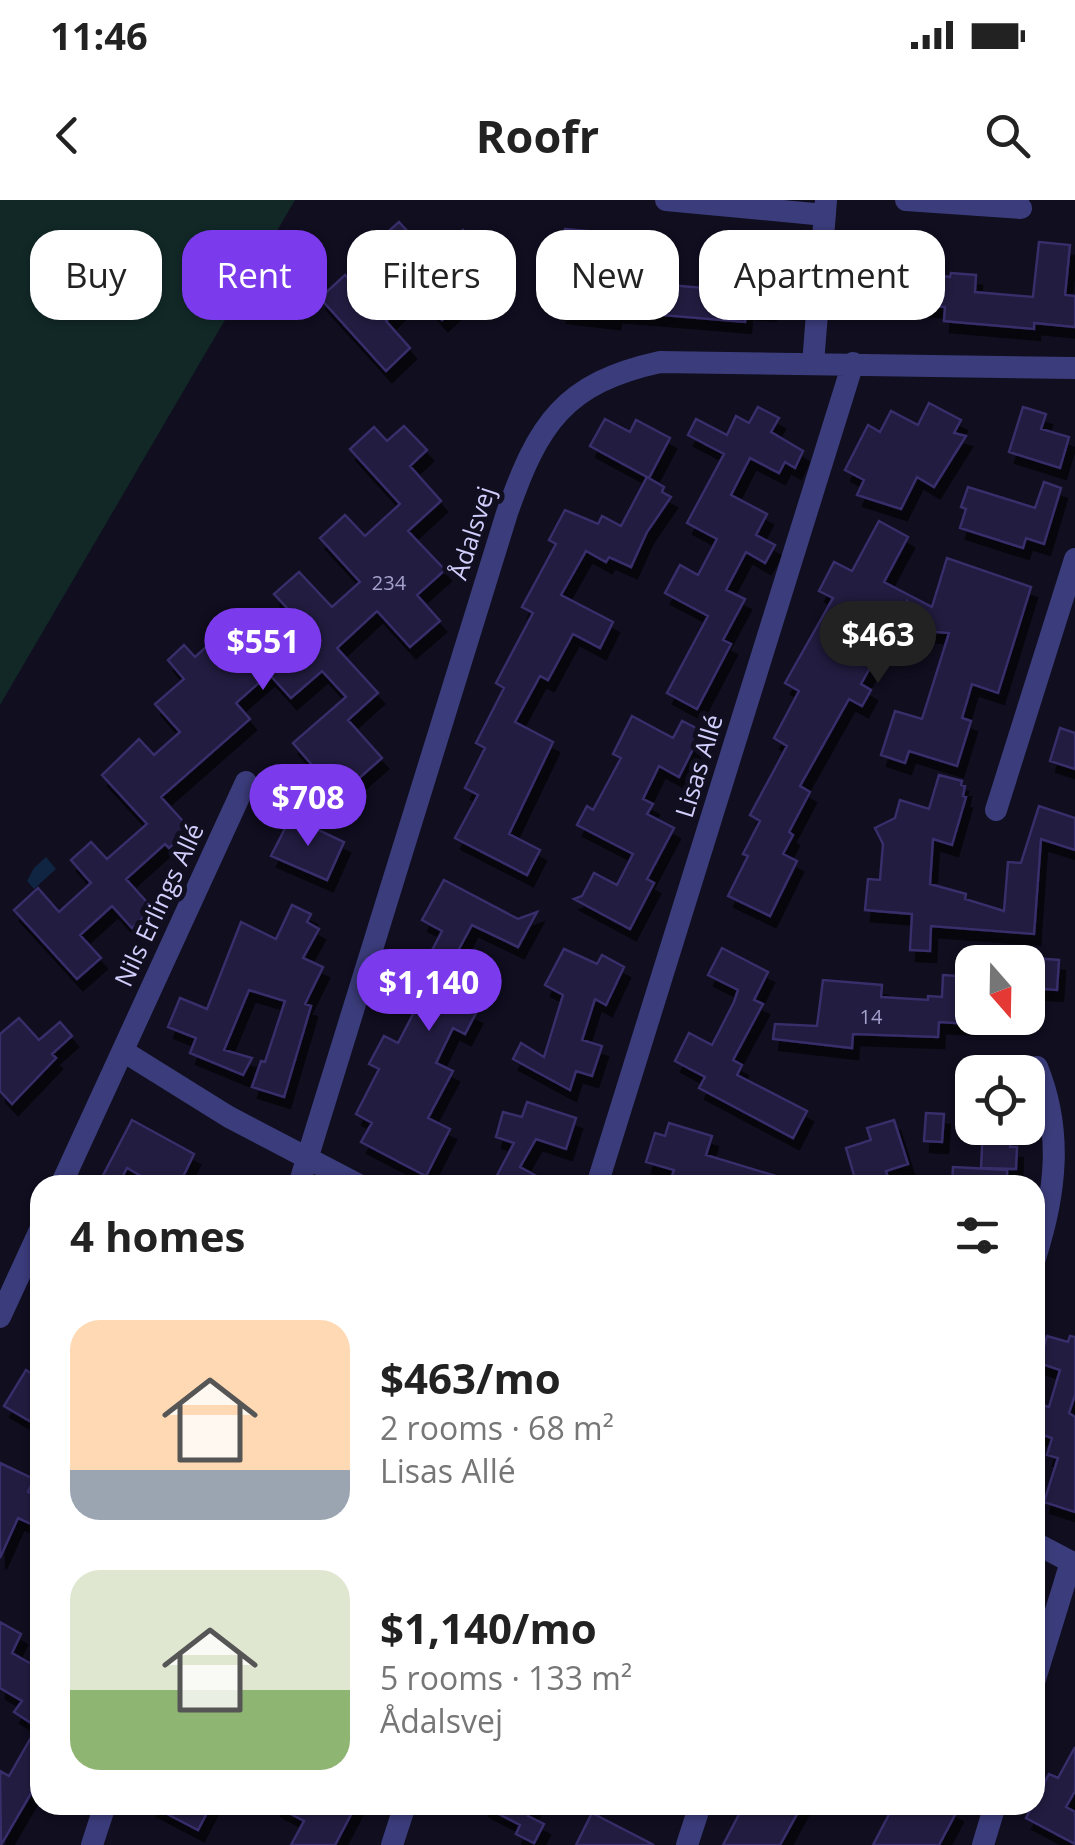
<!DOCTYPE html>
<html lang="en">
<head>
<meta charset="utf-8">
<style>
	:root { --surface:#fff; --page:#f2f2f2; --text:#222; --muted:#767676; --accent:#7c3aed }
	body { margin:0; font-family:"Open Sans",sans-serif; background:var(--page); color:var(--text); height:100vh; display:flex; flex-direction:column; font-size:38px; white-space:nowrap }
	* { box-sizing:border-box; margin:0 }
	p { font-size:32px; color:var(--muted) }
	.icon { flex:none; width:55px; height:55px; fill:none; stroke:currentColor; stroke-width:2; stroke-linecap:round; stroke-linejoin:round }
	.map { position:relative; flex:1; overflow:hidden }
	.side { position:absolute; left:30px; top:975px; width:1015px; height:640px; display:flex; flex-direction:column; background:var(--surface); border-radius:30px; box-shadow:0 2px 8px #0004 }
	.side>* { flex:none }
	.top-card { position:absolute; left:30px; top:30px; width:1015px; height:90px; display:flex; gap:20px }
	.needle { width:65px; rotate:160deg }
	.fabs { position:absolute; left:955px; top:745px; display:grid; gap:20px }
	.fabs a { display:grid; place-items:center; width:90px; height:90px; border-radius:20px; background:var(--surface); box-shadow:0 2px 8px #0004; font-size:50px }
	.price { position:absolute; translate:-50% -85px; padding:0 22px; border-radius:35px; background:var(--accent); color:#fff; font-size:32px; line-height:65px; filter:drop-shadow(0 2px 5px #0008) }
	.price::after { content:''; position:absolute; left:50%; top:60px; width:30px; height:22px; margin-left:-15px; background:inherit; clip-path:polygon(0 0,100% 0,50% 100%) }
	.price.active { background:#222; color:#fff }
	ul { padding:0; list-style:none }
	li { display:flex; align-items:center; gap:30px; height:250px; padding:0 40px }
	li span { display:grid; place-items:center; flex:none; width:280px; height:200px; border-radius:30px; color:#555 }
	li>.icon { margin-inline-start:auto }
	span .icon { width:120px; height:120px; fill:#fffc; stroke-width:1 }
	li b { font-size:42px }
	h2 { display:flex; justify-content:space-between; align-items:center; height:120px; padding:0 40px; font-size:42px }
	.pill { padding:0 35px; border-radius:30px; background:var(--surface); box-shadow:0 2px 8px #0004; font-size:35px; line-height:90px }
	.pill.active { background:var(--accent); color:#fff }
	.status { display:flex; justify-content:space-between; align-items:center; height:70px; padding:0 50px; background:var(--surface); direction:ltr }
	.status svg { height:28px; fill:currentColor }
	header { display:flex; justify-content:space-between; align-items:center; height:130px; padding:0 40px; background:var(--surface); font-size:45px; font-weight:700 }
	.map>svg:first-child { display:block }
	.green { fill:#112827 }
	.water { fill:#0f2542 }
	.building { fill:#201b3f; stroke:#372e6a; stroke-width:2.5; filter:url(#shadow) }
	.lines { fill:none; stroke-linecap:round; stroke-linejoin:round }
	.street { stroke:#3b3c7b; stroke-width:22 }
	.labels { text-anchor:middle; stroke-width:10; stroke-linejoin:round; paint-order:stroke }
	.number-label { font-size:20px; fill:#a5a1cd }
	.street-label { font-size:25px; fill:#d1cefc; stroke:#100e1f }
</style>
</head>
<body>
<div class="status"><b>11:46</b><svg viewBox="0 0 49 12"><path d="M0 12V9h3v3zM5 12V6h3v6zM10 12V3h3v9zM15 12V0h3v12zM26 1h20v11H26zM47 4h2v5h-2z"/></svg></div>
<header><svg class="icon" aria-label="back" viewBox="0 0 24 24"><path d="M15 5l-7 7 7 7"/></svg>Roofr<svg class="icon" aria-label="search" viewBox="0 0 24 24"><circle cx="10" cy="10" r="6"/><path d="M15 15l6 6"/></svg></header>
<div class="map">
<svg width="1075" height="1645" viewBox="0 0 1075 1645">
	<defs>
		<filter id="shadow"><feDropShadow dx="6" dy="11" stdDeviation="0" flood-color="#0009"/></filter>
	</defs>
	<rect width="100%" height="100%" fill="#100e1f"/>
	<path class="green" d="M0,0h295l-295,505z"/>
	<path class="water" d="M46,657l10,12 -22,20 -7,-8 7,-13z"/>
	<path class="building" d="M399,22l33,36 31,-28 19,21 -31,27 16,19 -25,23 -25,-28 -31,29 24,27 -24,23 -66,-73 25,-23 22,25 32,-29 -25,-27z
		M565,29l32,3 -5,45 38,4 3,-31 25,3 -2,31 60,5 5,-50 31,3 -3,39 24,2 -3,27 -24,-2 -1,14 -130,-11 -1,7 -53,-6 1,-3 -6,-1z
		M1039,42l31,3 -5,50 10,1v31l-41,-4v6l-90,-8 1,-14 -37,-3 2,-15 -44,-4 2,-20 82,12 1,-4 25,2 -1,17 58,5z
		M929,203l32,17 -7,13 12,3 -32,51 -17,-10 -16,32 -44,-14 7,-15 -19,-10 23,-45 12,7 11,-21 27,14z
		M758,207l21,11 -8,14 32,19 -8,17 -10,-6 -6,11 -29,-15 -19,37 36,19 -11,21 19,10 -10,18 -19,-11 -20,38 19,9 -22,41 8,4 -34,65 -30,-16 41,-77 -43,-23 15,-28 18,10 19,-36 -30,-16 37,-69 -36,-19 8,-16 31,16 9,-19 13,7z
		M1023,207l23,7 -5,15 28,8 -9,31 -51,-16z
		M605,219l25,13 6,-12 34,18 -21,40 -59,-32z
		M404,226l23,24 -17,16 31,35 -33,30 37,39 -28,25 23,26 -30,26 -33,-36 -40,37 41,45 -30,27 34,38 -43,38 -46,-53 53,-46 -24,-26 -31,27 -22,-24 -33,29 14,16 -89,78 29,32 -21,19 -4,-4 -39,35 27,30 -21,19 -20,-22 -32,29 21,23 -24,21 -63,-69 24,-22 21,24 32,-29 -20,-23 20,-18 16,17 40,-35 -45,-49 37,-36 15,16 26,-23 -25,-28 29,-25 -16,-19 16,-15 11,12 38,-34 17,19 37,-34 -13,-14 25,-22 33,35 28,-25 -40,-44 25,-23 20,21 35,-32 -50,-55 24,-22 13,14z
		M647,277l17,10 -2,5 9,5 -24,35 -16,35 -22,-10 -3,5 -20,-11 -25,44 52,27 -13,26 -27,-14 -25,46 -8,-4 -25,46 38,20 -44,92 31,16 -13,25 -72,-37 23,-43 -13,-7 20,-40 -9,-5 28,-55 -8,-5 37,-70 -11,-6 34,-63 -7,-4 16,-30 33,14 4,-8 19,10z
		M1044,282l17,6 -17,56 -18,-6 -3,10 -63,-20 6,-19 -5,-2 7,-20 67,21z
		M879,321l29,16 -24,45 48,25 15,-49 84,29 -33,106 -26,-9 -10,34 9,3 -14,45 -48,-15 -4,12 -24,-8 14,-44 27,8 27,-86 -24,-2 -18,-30 -46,83 10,6 -9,16 -13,-7 -49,87 10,6 -21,40 4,3 -10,19 14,7 -27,55 -42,-20 20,-40 -5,-2 17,-33 -10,-6 37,-69 -13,-8 25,-47 -14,-8 48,-85 -14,-7 15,-29 18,9z
		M632,516l41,22 9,-17 20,10 -23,46 -20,-11 -16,33 10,5 -6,10 27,14 -27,51 7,4 -24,46 -56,-30 8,-3 12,-23 23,12 16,-31 -56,-29 10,-19 6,4 28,-52 -8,-4z
		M1060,528l15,5v36l-25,-8z
		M939,575l23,6 -1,4 4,1 -2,10 3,1 -14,48 -19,-6 -3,45 36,10 -1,5 39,12 4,-49 13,1 18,-57 36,12v32l-34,-11 -7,95 -103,-8 -1,25 -20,-1 2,-36 -47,-4 3,-31 12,1 3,-36 -8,-16 20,-10 5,-18 29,9z
		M291,617l53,25 -17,38 -56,-24z
		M444,680l74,39 19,-7 -19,35 -46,-22 -26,48 27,14 -10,19 13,7 -11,21 -12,-6 -17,35 17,8 -25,47 22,11 -24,47 -65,-34 11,-19 -16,-9 23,-45 -10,-5 15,-28 14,7 24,-46 -21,-12 15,-28 10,5 16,-31 -20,-11z
		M292,705l19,9 -4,8 12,7 -16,29 20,9 -18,37 6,2 -27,91 -32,-10 9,-26 4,1 20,-61 -36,-11 -25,60 28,8 -9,17 -53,-22 6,-15 -28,-11 12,-29 27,11 34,-87 35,17z
		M722,748l46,24 -14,28 9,4 -30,56 9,5 -5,10 70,36 -14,27 -94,-50 6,-11 -30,-16 14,-28 23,12 22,-43 4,-12 -30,-15z
		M564,749l33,15 5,-9 22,12 -18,38 -11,-6 -13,41 20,6 -10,30 -16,-5 -6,19 -57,-31 8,-16 23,14 19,-62 -18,-10z
		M1032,758l27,2 -2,30 -27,-2z
		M943,775l29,2v47l-33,-2 -1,15 -85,-3 -1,14 -79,-9 2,-15 42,2 6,-46 59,5 -1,12 47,3v-4l14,1z
		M19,818l20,22 21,-18 12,14 -20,18 4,4 -44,46 -12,-13v-57z
		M527,902l49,16 -10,31 -30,-10 -16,28 33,18h-61l22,-42 -18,-6 7,-25 19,5z
		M926,913l18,1 -2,28 -18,-1z
		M132,920l62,34 -15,31h-22l-30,-17 -9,17h-20z
		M894,920l14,44 -22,7 4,14h-33l-11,-37 25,-8 -4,-12z
		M669,923l43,13 -6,19 83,25v5h-120l5,-15 -28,-8 9,-29 10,3z
		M983,928h29l-2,19h7l-1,22 -35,-1z
		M953,967l54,3v15h-55z
		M1047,1136l21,6 2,-6 5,1v58l-6,18 6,4v95l-31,-10 14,-44 -11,-3 5,-17 -17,-6v-29l14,4 11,-37 -21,-7z
		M26,1170l14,9v48l-36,-21z
		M0,1263l34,16 -6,13 12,6v30l-22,-10 -18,40z
		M0,1422l21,12 -9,19 28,16v109l-39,67 -1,-74 9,5 28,-49 -23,-15 8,-11 -22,-13z
		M1075,1547v44l-9,16 9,5v32l-49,-26 23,-44 9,4z
		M150,1605h61l-13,25z
		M274,1605h82l-21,40h-44l13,-24z
		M482,1605h52l-6,11 16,8 -10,19 -18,-9 4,-9z
		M744,1605h58l-22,40h-57z
		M894,1605h52l11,6 -18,34h-66z
		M592,1613l62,32h-78z"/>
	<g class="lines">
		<path class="street" d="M666,0l159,15
			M906,0l115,8
			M813,164l13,-164
			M996,610l79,-251
			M123,851l106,66 130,68
			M61,985l185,-403
			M299,985l208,-672c31,-89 57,-130 153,-151l415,6
			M597,985l256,-822
			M1035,1058c21,-65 28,-127 2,-191
			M0,1117l40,-87
			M1035,1343l40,21
			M1035,1479l36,-117
			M92,1645l13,-40
			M392,1645l13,-40
			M687,1645l13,-40
			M983,1645l12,-40"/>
	</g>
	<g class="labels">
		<g class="number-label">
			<text x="389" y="390">234</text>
			<text x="871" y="824">14</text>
		</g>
		<g class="street-label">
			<text transform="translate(472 333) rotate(-72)" y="9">Ådalsvej</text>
			<text transform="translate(699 566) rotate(-73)" y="9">Lisas Allé</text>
			<text transform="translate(159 705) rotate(-65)" y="9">Nils Erlings Allé</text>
		</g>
	</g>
</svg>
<div class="fabs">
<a><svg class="needle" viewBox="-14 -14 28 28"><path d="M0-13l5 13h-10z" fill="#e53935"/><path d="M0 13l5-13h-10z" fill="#767676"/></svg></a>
<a><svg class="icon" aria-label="locate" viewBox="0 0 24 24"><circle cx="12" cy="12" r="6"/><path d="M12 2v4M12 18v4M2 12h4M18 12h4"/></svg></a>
</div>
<b class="price active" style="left:878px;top:486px">$463</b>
<b class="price" style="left:263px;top:493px">$551</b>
<b class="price" style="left:308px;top:649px">$708</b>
<b class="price" style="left:429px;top:834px">$1,140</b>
<div class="top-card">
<a class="pill">Buy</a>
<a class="pill active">Rent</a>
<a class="pill">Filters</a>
<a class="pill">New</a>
<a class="pill">Apartment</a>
</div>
<section class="side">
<h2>4 homes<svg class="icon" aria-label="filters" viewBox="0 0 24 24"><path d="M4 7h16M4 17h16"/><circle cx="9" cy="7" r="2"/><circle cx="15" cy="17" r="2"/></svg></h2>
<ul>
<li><span style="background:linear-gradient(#ffd9b3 75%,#9aa5b1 0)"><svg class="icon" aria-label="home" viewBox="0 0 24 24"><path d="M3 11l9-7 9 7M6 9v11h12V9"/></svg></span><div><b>$463/mo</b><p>2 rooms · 68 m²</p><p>Lisas Allé</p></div></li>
<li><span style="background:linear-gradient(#dfe7d0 60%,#8fb573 0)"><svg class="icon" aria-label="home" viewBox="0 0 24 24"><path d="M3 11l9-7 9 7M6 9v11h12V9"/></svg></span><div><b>$1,140/mo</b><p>5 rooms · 133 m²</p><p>Ådalsvej</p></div></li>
</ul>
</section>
</div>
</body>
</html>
